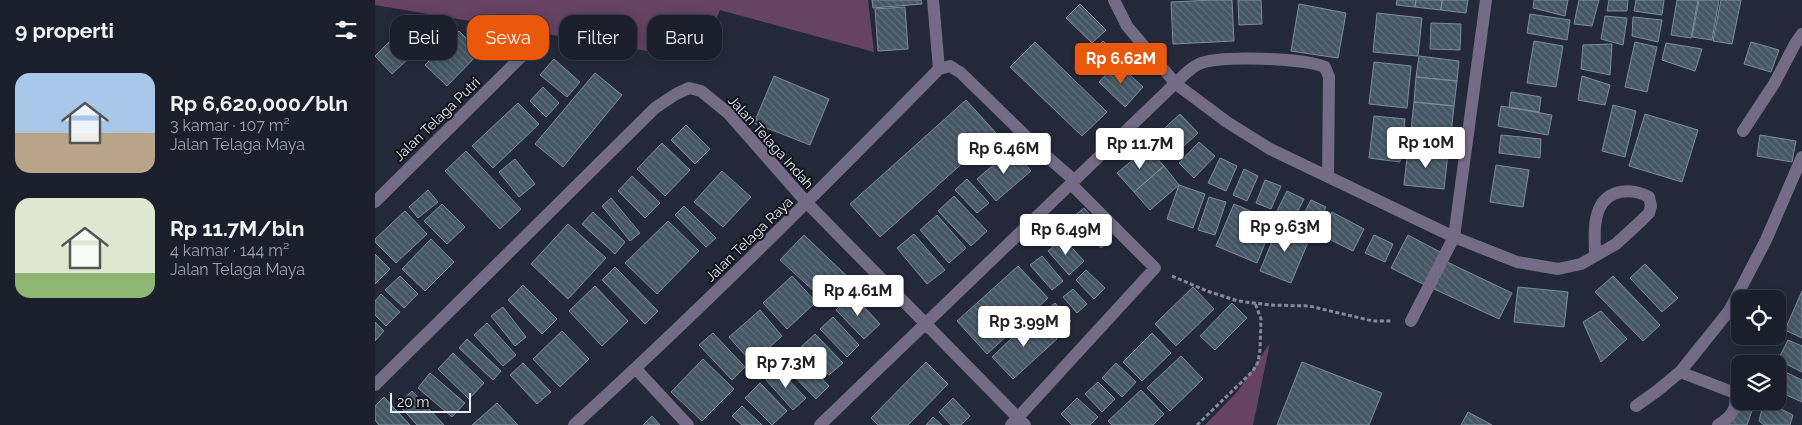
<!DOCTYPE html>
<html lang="id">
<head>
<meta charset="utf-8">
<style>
	:root { --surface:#1b1f2b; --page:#242733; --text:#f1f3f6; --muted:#a0a2a9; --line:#393d47; --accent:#ea580c }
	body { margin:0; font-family:Raleway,sans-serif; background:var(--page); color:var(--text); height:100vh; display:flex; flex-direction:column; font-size:19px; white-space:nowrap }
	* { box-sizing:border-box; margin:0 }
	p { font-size:16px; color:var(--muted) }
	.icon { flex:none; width:28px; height:28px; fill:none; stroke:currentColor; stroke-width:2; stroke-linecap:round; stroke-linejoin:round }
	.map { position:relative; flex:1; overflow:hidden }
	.sheet { display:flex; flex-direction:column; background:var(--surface); width:375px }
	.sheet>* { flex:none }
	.hud { position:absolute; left:15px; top:15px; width:475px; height:45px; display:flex; gap:10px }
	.controls { position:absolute; left:1356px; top:290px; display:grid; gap:10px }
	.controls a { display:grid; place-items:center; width:55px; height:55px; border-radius:10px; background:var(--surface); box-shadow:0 2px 12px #0003,0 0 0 1px var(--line); font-size:25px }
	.scale { position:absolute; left:15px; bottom:12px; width:81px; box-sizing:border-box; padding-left:5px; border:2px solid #e9edf8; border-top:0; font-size:14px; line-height:18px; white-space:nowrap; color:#e9edf8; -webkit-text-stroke:4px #101219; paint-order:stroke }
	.price { position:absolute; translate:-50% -42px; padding:0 11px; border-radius:5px; background:#fff; color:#222; font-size:16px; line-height:32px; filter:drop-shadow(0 1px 2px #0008) }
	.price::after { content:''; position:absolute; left:50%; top:30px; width:15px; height:11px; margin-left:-8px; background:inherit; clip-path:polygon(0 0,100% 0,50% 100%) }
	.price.active { background:var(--accent); color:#fff }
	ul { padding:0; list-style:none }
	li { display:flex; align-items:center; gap:15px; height:125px; padding:0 15px }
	li span { display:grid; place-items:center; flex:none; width:140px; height:100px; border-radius:15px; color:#555 }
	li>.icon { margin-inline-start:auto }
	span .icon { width:60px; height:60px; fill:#fffc; stroke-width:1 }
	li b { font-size:21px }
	h2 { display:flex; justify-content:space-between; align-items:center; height:60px; padding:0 15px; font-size:21px }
	.pill { padding:0 18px; border-radius:15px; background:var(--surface); box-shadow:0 2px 12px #0003,0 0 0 1px var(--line); font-size:18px; line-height:45px }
	.pill.active { background:var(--accent); color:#fff }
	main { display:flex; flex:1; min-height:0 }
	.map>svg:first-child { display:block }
	.grass { fill:#664263 }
	.building { fill:url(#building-back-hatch); stroke:#7b8e9d }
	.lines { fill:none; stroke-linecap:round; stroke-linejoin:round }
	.path { stroke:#868a98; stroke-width:3; stroke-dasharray:4 2.5; stroke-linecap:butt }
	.minor { stroke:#746b87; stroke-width:12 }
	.labels { text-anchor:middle; stroke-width:4; stroke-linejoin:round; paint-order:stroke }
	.street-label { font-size:14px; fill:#e9edf8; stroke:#101219 }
</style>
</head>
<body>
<main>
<section class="sheet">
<h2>9 properti<svg class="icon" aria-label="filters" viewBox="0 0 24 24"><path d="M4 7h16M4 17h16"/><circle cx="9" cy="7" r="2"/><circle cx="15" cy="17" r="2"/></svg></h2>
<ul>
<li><span style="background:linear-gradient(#a9c7e8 60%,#b9a48a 0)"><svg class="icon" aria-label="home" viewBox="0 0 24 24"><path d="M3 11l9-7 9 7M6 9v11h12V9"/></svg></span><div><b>Rp 6,620,000/bln</b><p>3 kamar · 107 m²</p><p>Jalan Telaga Maya</p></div></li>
<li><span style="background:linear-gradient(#dfe7d0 75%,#8fb573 0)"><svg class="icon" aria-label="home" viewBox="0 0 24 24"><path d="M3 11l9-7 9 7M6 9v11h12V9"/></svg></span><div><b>Rp 11.7M/bln</b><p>4 kamar · 144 m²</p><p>Jalan Telaga Maya</p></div></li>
</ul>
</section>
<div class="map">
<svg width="1427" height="425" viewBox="0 0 1427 425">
	<defs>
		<pattern id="building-back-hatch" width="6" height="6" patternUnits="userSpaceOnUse" patternTransform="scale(1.25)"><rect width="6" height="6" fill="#455664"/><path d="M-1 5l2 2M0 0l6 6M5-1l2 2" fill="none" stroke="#606f7b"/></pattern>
	</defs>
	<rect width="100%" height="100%" fill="#242939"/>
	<path class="grass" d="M0,0h493l6,52 -154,-42 -20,50 -325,-55z
		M895,343l-17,82h-48l33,-34z"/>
	<path class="building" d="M497,0h49l1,4 -49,4z
		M838,0h19l2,41 -61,3 -2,-42z
		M863,0h23l1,24 -23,1z
		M1022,0h19l-1,7 -19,-2z
		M1041,0h26l-1,10 -26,-3z
		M1067,0h26l-2,13 -25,-3z
		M1159,0h34l-3,16 -32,-8z
		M1204,0h20l-7,26 -18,-2z
		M1234,0h19l-1,11h-20z
		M1261,0h28l-2,15 -28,-4z
		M1302,0h21l-7,38 -20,-3z
		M1324,0h20l-7,40 -20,-3z
		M1346,0h20l-9,44 -19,-3z
		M705,4l26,26 -14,13 -26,-25z
		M924,4l47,9 -8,45 -47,-7z
		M530,7l3,42 -30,2 -3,-42z
		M1002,13l45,5 -4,38 -45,-4z
		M1155,14l40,6 -3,20 -40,-7z
		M1230,16l22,2 -4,27 -22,-6z
		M1258,17l29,3 -4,22 -26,-6z
		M1056,23l30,1 -1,26 -30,-1z
		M84,31l21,21 -33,34 -22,-21z
		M16,40l18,18 -17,16 -17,-18z
		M728,41l14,13 -17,17 -14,-13z
		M1159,41l29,5 -7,41 -29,-4z
		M660,42l72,70 -25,24 -72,-69z
		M1260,42l22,5 -10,45 -22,-5z
		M1376,42l28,8 -8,22 -27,-8z
		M1291,43l36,6 -7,22 -33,-11z
		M1237,44l-2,31 -29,-6 2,-24z
		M1044,56l40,5 -2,20 -41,-4z
		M179,59l26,23 -13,15 -27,-22z
		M999,62l37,4 -4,42 -38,-4z
		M742,63l26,24 -18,20 -26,-25z
		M220,73l27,22 -59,72 -28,-23z
		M399,76l55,23 -19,46 -56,-22z
		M1207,76l28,9 -5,20 -27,-5z
		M1041,77l41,4 -3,25 -40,-4z
		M168,87l16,16 -13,14 -16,-16z
		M1136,92l30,5 -2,15 -30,-5z
		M591,100l30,33 -116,104 -30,-33z
		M1039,102l40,4 -3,28 -40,-4z
		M143,103l21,21 -46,44 -21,-22z
		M1238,105l23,6 -11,46 -23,-6z
		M1126,106l51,9 -4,20 -50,-9z
		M805,114l18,19 -26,24 -18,-19z
		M1270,114l53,16 -16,52 -53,-16z
		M999,116l31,3 -5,43 -31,-4z
		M311,125l24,24 -15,15 -24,-24z
		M1036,130l40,4 -3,19 -40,-4z
		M1126,135l40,4 -1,19 -41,-5z
		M1385,135l36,6 -4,21 -35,-6z
		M824,142l16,14 -21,22 -15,-15z
		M287,143l28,27 -25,26 -28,-27z
		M772,148l17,18 -30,26 -17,-19z
		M637,149l19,22 -35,30 -19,-22z
		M1033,149l40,4 -4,36 -40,-4z
		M91,151l55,58 -21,20 -55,-58z
		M845,158l17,8 -11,25 -18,-8z
		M140,159l20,25 -16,13 -20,-25z
		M1121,165l33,5 -6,37 -33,-5z
		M789,166l15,19 -29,25 -16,-18z
		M869,169l14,7 -11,25 -14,-6z
		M347,171l29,26 -28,30 -29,-25z
		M257,176l28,27 -15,15 -27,-27z
		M592,179l22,24 -12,10 -22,-23z
		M890,180l16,6 -10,23 -15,-6z
		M804,185l26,9 -12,34 -26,-9z
		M53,190l10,12 -20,16 -9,-11z
		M912,191l17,8 -11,22 -17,-8z
		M579,196l33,35 -16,15 -33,-35z
		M834,197l17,5 -11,33 -17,-5z
		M236,198l29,35 -10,8 -28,-35z
		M936,200l15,7 -13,25 -15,-7z
		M67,204l23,23 -18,17 -23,-23z
		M859,204l40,17 -17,42 -41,-17z
		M309,206l32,32 -10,9 -31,-32z
		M709,208l27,31 -10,9 -28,-31z
		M30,211l22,23 -31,29 -21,-21v-3z
		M218,212l32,30 -10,12 -33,-30z
		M957,212l32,17 -11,22 -32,-16z
		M562,215l29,33 -17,15 -29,-33z
		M293,221l31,30 -42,43 -32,-31z
		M905,222l31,13 -20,48 -31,-12z
		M193,224l38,34 -38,41 -37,-35z
		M539,234l31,36 -18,14 -30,-36z
		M429,235l47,45 -23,24 -48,-44z
		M999,235l19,9 -8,18 -20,-9z
		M1033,235l34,18 -17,32 -34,-17z
		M688,238l21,23 -15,14 -21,-24z
		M56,239l23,23 -29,29 -23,-22z
		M0,254l15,15 -15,15z
		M667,256l21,25 -11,9 -22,-25z
		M1070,261l67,32 -13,26 -67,-31z
		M1270,264l33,34 -16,14 -32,-34z
		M643,266l30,32 -61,56 -30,-33z
		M240,267l43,44 -13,13 -43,-44z
		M711,270l19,18 -11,11 -18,-19z
		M25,276l18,18 -14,14 -19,-18z
		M417,276l24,26 -29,27 -24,-26z
		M1238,276l47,49 -17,16 -48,-49z
		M148,285l34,34 -15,15 -34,-34z
		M220,286l33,35 -26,25 -33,-35z
		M818,287l21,22 -38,37 -21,-22z
		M1143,287l50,5 -4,35 -50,-5z
		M698,289l14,15 -10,9 -14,-16z
		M1427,291v47l-17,-8z
		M6,294l19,18 -14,14 -11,-11v-14z
		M477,294l28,30 -16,15 -28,-29z
		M680,303l16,18 -12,10 -16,-18z
		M857,303l15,15 -32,32 -15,-14z
		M128,307l23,30 -11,9 -24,-30z
		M385,310l22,26 -30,27 -23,-26z
		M1226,311l26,28 -26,23 -18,-40z
		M660,316l22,23 -44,40 -21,-22z
		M458,317l26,28 -12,12 -27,-28z
		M0,322l9,9 -9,10z
		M112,323l29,32 -13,11 -29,-31z
		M187,331l27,28 -29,28 -27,-28z
		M338,333l32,34 -13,13 -33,-35z
		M777,333l19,20 -29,28 -19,-19z
		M440,334l28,29 -14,12 -28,-28z
		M92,339l34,32 -8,9 -34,-32z
		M1413,340l14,6v26l-24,-12z
		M421,351l33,35 -13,13 -34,-35z
		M78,353l31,30 -15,16 -31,-30z
		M806,356l22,23 -33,32 -23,-23z
		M328,359l31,30 -32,32 -31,-29z
		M551,362l22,22 -40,41h-30l-7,-7z
		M927,362l80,31 -13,32h-92z
		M148,363l28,29 -14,12 -27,-29z
		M741,363l20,19 -14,15 -20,-19z
		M1402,368l25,12v22l-25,-11z
		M403,369l28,29 -13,12 -27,-30z
		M55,373l35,30 -13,14 -34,-29z
		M723,382l17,17 -13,13 -17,-18z
		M385,383l27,28 -15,14 -27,-27z
		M766,390l23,24 -11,11h-41l-4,-4z
		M37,391l32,34h-27l-19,-21z
		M9,397l26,28h-31l-4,-5v-14z
		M578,398l17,18 -9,9h-10l-12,-13z
		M702,398l21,19 -8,8h-18l-11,-11z
		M1363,400l16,5 -7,20h-18z
		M1389,401l29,14 -3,10h-26l-5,-4z
		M122,403l21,22h-46z
		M367,406l20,19h-20l-10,-9z
		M1093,412l24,13h-31z
		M277,416l8,9h-17z
		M558,417l9,8h-16z"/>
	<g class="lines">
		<path class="path" d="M797,276l35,15 31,10 32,4 39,1 64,15h18
			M822,425l56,-54 5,-9 2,-12 1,-31 -6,-16"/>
		<path class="minor" d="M558,0l6,69
			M739,0l13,26 49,58 51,38 43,27 184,88 63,25 41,7 23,-5 35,-20 25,-23 8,-8 2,-7 -2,-9c-16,-9 -41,-9 -50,12 -6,14 -4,30 -4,46
			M1368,131l31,-47 21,-40 7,-10
			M0,202l146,-145
			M1036,321l43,-84 32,-237
			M261,369l52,56
			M1305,372l55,21c3,16 -4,24 -17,32
			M0,385l280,-277 21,-14 13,-6 12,3 27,22 79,90 218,222
			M1261,406l21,-15 23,-19 49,-61 37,-71 36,-83
			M199,425c126,-115 246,-235 365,-356l11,-3 11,7 83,81 30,26
			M445,425l366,-352c4,-3 8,-7 13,-9 20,-9 106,-6 126,3l4,10 -1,99
			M636,425l144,-157 -84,-84"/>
	</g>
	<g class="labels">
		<g class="street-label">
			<text transform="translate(62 119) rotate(-44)" y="5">Jalan Telaga Putri</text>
			<text transform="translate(396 142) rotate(48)" y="5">Jalan Telaga Indah</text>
			<text transform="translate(374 239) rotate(-44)" y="5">Jalan Telaga Raya</text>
		</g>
	</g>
</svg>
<div class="controls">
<a><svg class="icon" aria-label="locate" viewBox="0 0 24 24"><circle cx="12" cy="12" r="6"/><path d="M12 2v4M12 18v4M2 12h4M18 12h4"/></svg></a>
<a><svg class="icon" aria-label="layers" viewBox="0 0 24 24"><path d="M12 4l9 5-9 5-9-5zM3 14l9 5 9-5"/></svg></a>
</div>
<div class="scale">20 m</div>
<b class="price active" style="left:746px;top:85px">Rp 6.62M</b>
<b class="price" style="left:1051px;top:169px">Rp 10M</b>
<b class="price" style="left:765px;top:170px">Rp 11.7M</b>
<b class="price" style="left:629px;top:175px">Rp 6.46M</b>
<b class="price" style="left:910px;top:253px">Rp 9.63M</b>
<b class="price" style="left:691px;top:256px">Rp 6.49M</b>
<b class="price" style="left:483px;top:317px">Rp 4.61M</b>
<b class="price" style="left:649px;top:348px">Rp 3.99M</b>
<b class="price" style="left:411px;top:389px">Rp 7.3M</b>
<div class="hud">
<a class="pill">Beli</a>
<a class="pill active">Sewa</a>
<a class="pill">Filter</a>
<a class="pill">Baru</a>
</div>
</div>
</main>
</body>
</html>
